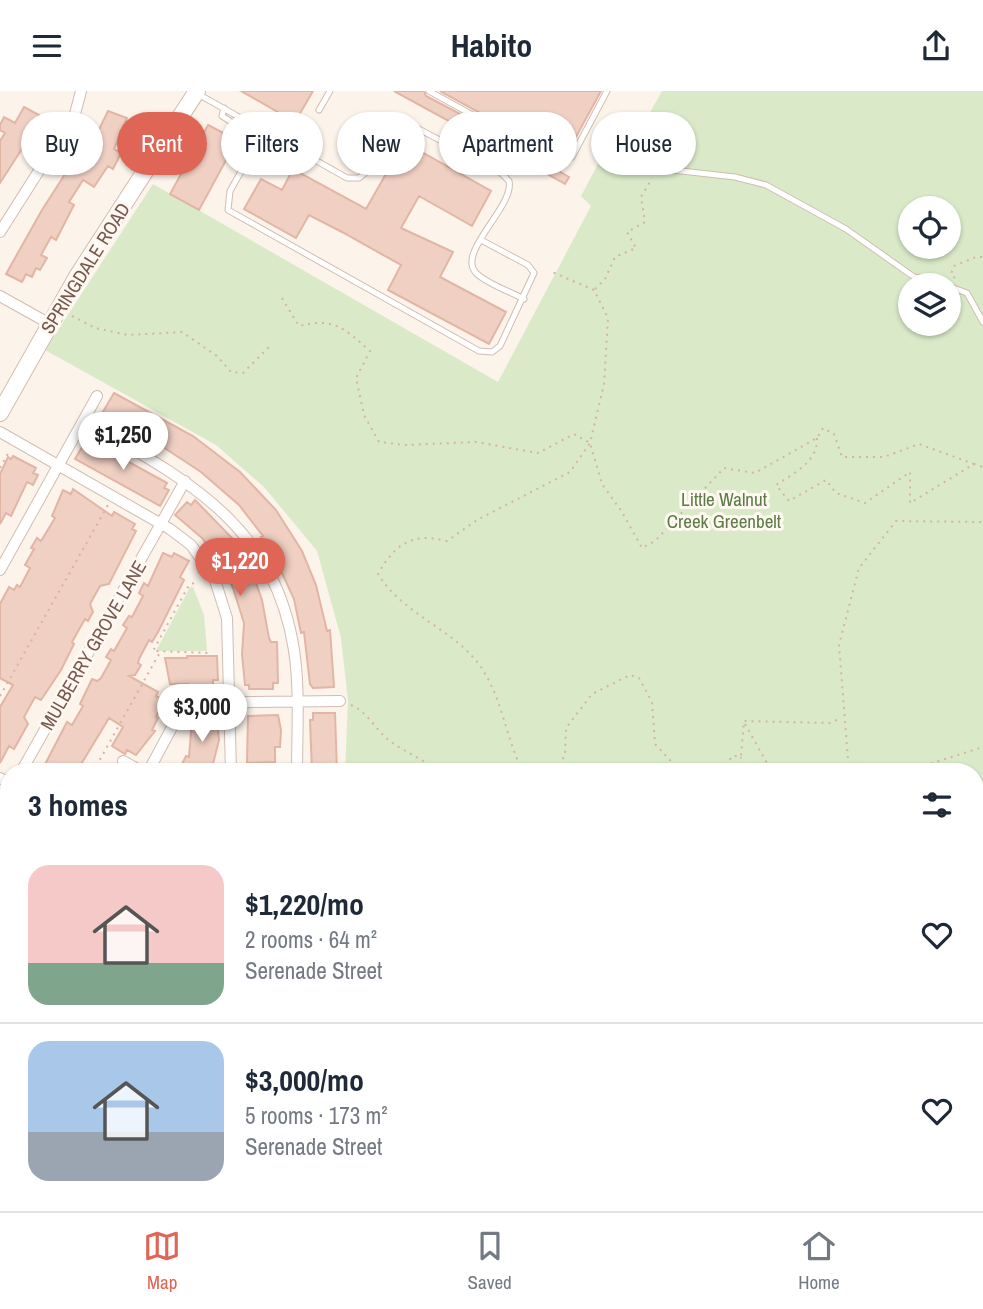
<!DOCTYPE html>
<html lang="en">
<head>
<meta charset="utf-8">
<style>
	:root { --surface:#fff; --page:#f2f2f3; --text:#1f2937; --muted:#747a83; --line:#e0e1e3; --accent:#df6657 }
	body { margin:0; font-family:"Archivo Narrow",sans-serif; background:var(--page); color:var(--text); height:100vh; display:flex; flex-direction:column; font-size:26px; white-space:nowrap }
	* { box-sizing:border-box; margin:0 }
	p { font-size:23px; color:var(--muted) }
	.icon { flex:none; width:38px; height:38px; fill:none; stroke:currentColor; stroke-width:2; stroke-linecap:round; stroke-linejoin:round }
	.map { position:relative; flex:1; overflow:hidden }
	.panel { position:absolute; left:0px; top:672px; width:984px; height:448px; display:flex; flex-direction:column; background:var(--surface); border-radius:28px 28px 0 0; box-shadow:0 2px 5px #0004 }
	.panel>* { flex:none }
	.hud { position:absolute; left:21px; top:21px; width:942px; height:63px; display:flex; gap:14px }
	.controls { position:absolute; left:898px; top:105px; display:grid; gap:14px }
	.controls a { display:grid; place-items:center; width:63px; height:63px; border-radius:50%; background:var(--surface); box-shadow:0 2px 5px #0004; font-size:35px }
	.price { position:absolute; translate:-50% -60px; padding:0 16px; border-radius:24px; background:#fff; color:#222; font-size:23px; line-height:46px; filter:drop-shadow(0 2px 4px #0008) }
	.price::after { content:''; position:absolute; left:50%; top:42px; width:21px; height:16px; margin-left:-10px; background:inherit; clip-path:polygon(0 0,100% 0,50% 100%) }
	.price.active { background:var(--accent); color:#fff }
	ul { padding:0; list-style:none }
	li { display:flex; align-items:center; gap:21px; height:175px; padding:0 28px }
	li+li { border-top:2px solid var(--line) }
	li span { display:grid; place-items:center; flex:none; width:196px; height:140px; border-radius:21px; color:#555 }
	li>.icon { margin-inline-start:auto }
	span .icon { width:84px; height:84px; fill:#fffc; stroke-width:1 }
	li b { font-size:30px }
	h2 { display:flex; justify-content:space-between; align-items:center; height:84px; padding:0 28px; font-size:30px }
	.tag { padding:0 24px; border-radius:32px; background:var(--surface); box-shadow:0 2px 5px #0004; font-size:24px; line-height:63px }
	.tag.active { background:var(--accent); color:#fff }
	header { display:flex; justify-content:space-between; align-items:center; height:91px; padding:0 28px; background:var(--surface); font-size:32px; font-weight:700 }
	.tab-bar { display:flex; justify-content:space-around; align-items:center; height:98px; border-top:2px solid var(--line); background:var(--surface); font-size:19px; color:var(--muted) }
	.tab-bar a { display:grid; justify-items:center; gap:4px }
	.tab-bar .active { color:var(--accent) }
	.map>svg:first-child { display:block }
	.green { fill:#daeac9; fill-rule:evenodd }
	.building { fill:#f0d0c3; stroke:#e2b5a5; stroke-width:2 }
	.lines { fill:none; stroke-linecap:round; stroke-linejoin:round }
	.lane-casing { stroke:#d0bdb3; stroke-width:7 }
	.street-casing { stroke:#d0bdb3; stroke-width:12 }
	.secondary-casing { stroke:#d3bcb0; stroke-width:18 }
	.path { stroke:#d6b3a6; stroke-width:2; stroke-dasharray:2 5; stroke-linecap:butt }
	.lane { stroke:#fff; stroke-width:5 }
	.street { stroke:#fff; stroke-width:10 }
	.secondary { stroke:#fff; stroke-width:16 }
	.labels { text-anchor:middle; stroke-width:6; stroke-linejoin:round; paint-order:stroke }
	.street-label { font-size:19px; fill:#76584e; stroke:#fef8f1 }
	.park-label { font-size:19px; fill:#5c7b46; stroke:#fef8f1 }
</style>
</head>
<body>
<header><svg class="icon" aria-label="menu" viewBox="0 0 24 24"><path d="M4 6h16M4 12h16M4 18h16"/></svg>Habito<svg class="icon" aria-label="share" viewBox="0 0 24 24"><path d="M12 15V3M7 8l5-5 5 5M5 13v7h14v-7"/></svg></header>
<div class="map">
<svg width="983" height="1120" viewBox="0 0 983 1120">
	<rect width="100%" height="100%" fill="#fcf3eb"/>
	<path class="green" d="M662,0h321v956l-8,-5v-270h-630l3,-71 -7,-63 -24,-87 -53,-64 -48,-42 -171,-95 108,-166 345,198 93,-176 -10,-10 26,-49 18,10zM910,117h38v39h-38zM910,194h38v39h-38z
		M190,496h3l11,28 3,36h-51z"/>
	<path class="building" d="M241,0h72l-18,31z
		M394,0h30l2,5 34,18 -6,10z
		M440,0h161l-31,57 -11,-6 -6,11z
		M24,16l15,8 -5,15 -34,53v-42l5,-8 -5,-3v-5l4,-8 11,6z
		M108,20l19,7 -13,31 7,4 -8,16 -5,-3 -14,21 -11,-7 -14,22 5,3 -18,35 -5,-3 -10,18 6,3 -7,12 -4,-2 -4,9 -6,-3 -4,8 -16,-8 36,-64 43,-67 6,3z
		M208,34l29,15 -38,70 -29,-16z
		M489,39l80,47 -4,7 -80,-45z
		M404,51l87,49 -19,35 -53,-30 -18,32 52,24 -13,25 66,35 -17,32 -101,-54 13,-25 -59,-33 -33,-17 -13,23 -52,-29 17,-30 21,11 11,-21 73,40z
		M114,302l79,43 47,36 36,38 26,41 14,34 11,46 3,-1 4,57 -21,1 -3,-4 -6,-52 -3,1 -7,-34 -24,-52 -9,-10 2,-1 -24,-31 -38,-33 -38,-25 -62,-32z
		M87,348l80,44 -3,5 5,2 -9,16 -85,-47z
		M13,365l23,12 -3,5 5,2 -5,10 -6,-3 -16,34 -5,-3 -6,11v-50l8,-17 3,2z
		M73,398l39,27 2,-4 21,12 -3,5 4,2 -27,53 -9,2 -10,18 3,8 -5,9 -3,-2 -13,23 2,2 -13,26 -20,30 -6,-3 -11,20 4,7 -14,25 -5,-3 -9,17v-56l13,-22 -13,-7v-74l9,-17 5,3 3,-5 3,2 10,-19 -5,-3 9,-16 -3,-1 6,-10 4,3 14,-23 -3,-2 11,-26 8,4z
		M195,409l38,39 19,33 10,28 7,38 2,4h6l1,41h-5v6h-24v-4h-4l-3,-31 2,-31 -11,-35 -9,-20 -22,-30 -27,-23 12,-13 4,3z
		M163,462l9,4 2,-4 15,8 -9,16 4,3 -26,52 -6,10 -3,-2 -10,19 -1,4 3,2 -6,10 -6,1 29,16 -2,4 9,5 -9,16 2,1 -6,12 3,1 -19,24 -9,-5 -2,4 -13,-8 11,-19 -14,-9 -29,48 -4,-2 -4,8h-31l26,-50 5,3 11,-19 -3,-2 12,-25 5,2 4,-3 10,-18 -5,-3 5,-8 3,2 13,-23 -4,-3 6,-9 3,1 11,-21 -4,-3 5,-10 4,3z
		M187,565h30l1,24h-5v6l-25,1v-3h-18l-5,-26h22z
		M216,622l3,27 -8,32h-33l8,-16 3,1 3,-38h5v-5z
		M313,622h22l2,59h-25l-2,-52h3z
		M278,624l3,15 -1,17h-5v15l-28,1 1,-47z
		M983,1018v53l-8,-5v-33z
		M233,1111h28l4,9h-28z
		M441,1111h48l-18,9h-26z
		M833,1111h33l-4,9h-34z"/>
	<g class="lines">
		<g class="lane-casing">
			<path id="lane" d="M429,0l125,69 11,1 7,-4 35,-66
				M198,3l149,84h12l5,-4 27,-51 7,-5 102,54 9,9c6,25 -53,71 -33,92 11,11 33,18 48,26
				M224,17l-2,8 14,9 9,-5
				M319,19l11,-19
				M264,40l-34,60 -2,19 251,141 13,1 8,-6 34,-73 -6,-8 -47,-25
				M637,75l98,11 31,8 80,44 68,48 31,8
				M948,195l19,7 16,29
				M215,1111l4,9
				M277,1111l4,9
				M409,1111l7,9
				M359,1120l18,-9
				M505,1120l19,-9"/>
		</g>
		<g class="street-casing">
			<path id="street" d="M0,141l75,-118 6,-23
				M0,205l50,28
				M84,330c101,58 190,102 210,229 6,39 3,82 3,122
				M0,341l170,97 21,16 23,32 13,41 4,154
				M0,479l97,-174
				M123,670l20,11
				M21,681l164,-291
				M148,681l37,-69 155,-2
				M0,687l9,5
				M0,719l9,-16
				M0,756l5,3
				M0,946l9,-1
				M975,1090l8,4
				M808,1120l5,-9
				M940,1120l4,-9"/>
		</g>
		<g class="secondary-casing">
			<path id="secondary" d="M0,322l78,-138 119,-184
				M975,967l8,5
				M975,989l8,4
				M0,1019l9,1
				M0,1038l9,1"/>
		</g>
		<path class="path" d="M955,187l-4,-4 3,-8 22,-9h7
			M595,198l10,-10 10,-22 21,-9 -9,-16 18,-10 -4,-25 11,-19
			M282,207l17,28c34,-9 45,2 71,25l-14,27 8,37 15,27 26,3 71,-3 62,11 36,-19 16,9 12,41 20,28 20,36 13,-7 69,-73 31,5 62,-35 6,-10 11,6 8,23h42l35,-13 55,20
			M72,225l23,12 33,7 54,-3 35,24 14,16 12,1 27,-27
			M817,347c1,24 -23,35 -41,47l13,16 37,-21 10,13 29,10 45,-31v31l64,-39 9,3
			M0,377l10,-18
			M194,492l-5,2 -36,66 57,2
			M0,605l108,-191
			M351,614c17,7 25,26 40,37 16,11 32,17 47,30
			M745,633l27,48
			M93,681l66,-118
			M523,681c-17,-33 -20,-72 -42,-105 -28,-39 -78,-52 -103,-93 17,-30 34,-42 69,-33l30,-21 93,-48 20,-29 14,-59 4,-66 -14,-28 -42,-18
			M557,681l8,-18 1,-26 26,-34 38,-19 9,3 13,24 3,42 26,28
			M723,681l9,-16h9l3,-35 86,2 11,-5
			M737,681l4,-15
			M849,681l-10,-127 20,-77 37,-47 87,1
			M904,681l79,-25
			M0,813l9,5
			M0,894l9,-1
			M975,916l8,2
			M744,1115l13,5"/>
		<use href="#lane" class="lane"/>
		<use href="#street" class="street"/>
		<use href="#secondary" class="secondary"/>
	</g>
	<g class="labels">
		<g class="street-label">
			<text transform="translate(85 177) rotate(-58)" y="7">SPRINGDALE ROAD</text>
			<text transform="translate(93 554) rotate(-60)" y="7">MULBERRY GROVE LANE</text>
		</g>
		<g class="park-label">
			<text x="724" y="415">Little Walnut<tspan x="724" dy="22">Creek Greenbelt</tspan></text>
		</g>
	</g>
</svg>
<div class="controls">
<a><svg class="icon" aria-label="locate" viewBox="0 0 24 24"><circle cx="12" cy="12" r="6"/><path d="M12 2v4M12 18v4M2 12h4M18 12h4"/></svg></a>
<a><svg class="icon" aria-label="layers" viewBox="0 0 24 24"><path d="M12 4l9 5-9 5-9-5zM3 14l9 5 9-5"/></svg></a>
</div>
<b class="price" style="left:123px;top:381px">$1,250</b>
<b class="price active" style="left:240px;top:507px">$1,220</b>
<b class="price" style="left:202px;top:653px">$3,000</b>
<div class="hud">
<a class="tag">Buy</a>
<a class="tag active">Rent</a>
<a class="tag">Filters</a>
<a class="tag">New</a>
<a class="tag">Apartment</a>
<a class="tag">House</a>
</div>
<section class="panel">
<h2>3 homes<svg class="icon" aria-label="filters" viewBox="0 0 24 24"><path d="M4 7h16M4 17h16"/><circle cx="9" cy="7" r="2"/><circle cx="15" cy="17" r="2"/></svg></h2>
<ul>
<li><span style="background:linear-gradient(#f6c9c9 70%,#7fa58c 0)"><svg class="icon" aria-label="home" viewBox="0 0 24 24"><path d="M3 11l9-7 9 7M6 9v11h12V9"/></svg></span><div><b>$1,220/mo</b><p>2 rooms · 64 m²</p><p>Serenade Street</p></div><svg class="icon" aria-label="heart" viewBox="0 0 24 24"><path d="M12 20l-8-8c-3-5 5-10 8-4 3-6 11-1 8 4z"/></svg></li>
<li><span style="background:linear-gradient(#a9c7e8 65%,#9aa5b1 0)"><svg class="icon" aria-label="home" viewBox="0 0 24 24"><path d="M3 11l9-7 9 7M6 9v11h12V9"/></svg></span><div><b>$3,000/mo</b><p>5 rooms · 173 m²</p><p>Serenade Street</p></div><svg class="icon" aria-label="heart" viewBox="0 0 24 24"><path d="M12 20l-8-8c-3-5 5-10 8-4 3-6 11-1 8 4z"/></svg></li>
</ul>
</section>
</div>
<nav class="tab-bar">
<a class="active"><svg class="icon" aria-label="map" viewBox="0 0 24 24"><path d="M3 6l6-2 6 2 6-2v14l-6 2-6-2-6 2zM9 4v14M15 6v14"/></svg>Map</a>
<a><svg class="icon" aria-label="saved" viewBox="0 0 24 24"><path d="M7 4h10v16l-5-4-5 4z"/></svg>Saved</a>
<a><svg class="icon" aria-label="home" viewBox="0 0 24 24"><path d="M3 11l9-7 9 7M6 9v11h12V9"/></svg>Home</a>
</nav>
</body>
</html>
